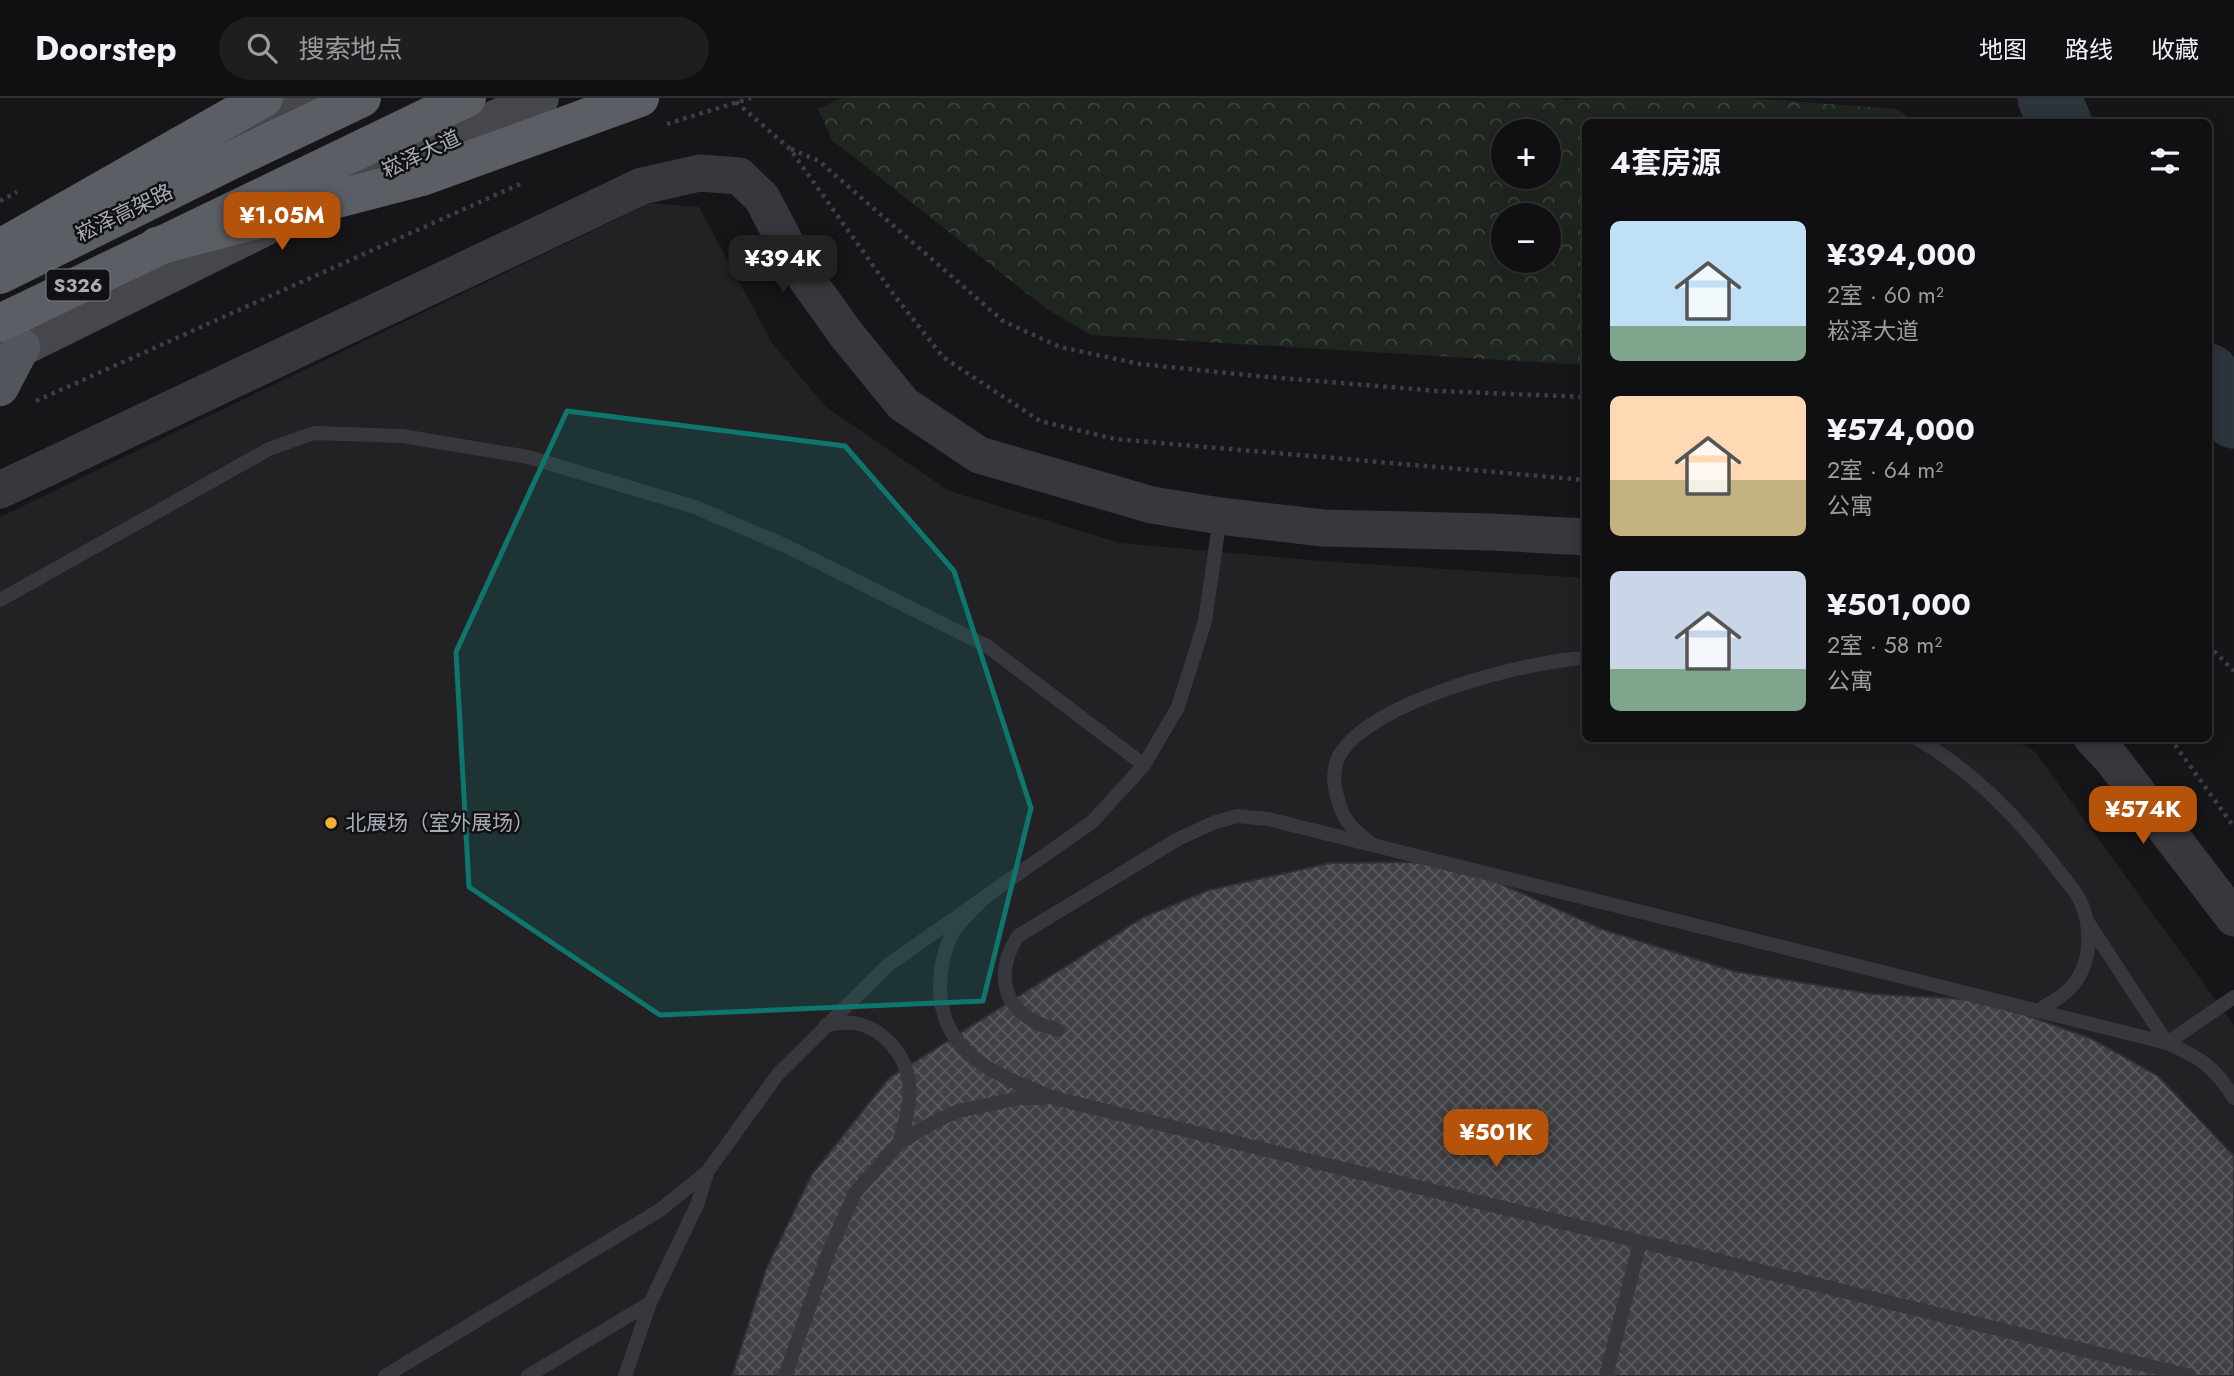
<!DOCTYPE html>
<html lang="zh">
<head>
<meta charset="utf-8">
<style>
	:root { --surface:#101012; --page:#1e1e20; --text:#f1f3f6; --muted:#9c9d9f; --line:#303032; --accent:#b45309 }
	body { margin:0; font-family:Jost,"Noto Sans SC",sans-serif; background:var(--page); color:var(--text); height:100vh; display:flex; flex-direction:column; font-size:26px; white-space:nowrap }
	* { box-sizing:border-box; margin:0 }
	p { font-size:23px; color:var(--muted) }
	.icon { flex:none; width:38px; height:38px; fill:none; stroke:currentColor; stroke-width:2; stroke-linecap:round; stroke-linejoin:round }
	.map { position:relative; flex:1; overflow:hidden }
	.sheet { position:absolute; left:1582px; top:21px; width:630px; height:623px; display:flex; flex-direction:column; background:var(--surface); border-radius:10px; box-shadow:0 4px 18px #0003,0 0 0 2px var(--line) }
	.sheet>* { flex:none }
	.buttons { position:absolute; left:1491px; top:21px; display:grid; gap:14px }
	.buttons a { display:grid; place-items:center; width:70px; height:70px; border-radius:50%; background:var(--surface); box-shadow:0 4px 18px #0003,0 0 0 2px var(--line); font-size:35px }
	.price { position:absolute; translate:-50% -60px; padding:0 16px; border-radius:14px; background:var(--accent); color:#fff; font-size:23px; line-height:46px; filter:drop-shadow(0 2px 4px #0008) }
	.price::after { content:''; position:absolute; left:50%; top:42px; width:21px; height:16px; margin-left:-10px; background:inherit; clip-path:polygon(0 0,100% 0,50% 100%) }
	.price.active { background:#222; color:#fff }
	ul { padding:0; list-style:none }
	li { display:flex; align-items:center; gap:21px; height:175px; padding:0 28px }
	li span { display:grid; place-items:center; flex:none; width:196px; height:140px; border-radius:10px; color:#555 }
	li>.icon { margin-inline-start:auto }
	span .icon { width:84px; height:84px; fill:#fffc; stroke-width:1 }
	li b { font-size:30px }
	h2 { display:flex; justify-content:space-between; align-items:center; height:84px; padding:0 28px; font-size:30px }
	header { display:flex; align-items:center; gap:42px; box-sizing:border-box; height:98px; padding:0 35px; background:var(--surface); border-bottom:2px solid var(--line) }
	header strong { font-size:33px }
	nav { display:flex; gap:38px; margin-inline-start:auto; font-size:24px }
	.search { width:490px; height:63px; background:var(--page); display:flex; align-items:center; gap:18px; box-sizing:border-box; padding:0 24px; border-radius:38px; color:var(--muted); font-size:26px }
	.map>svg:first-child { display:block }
	.built { fill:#222225 }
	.forest { fill:url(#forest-crowns); fill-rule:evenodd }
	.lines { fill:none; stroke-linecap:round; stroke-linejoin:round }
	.river { stroke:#2c353c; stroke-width:63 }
	.building { fill:url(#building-cross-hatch); stroke:#303034; stroke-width:2 }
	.path { stroke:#3d3f44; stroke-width:4.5; stroke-dasharray:3.5 5; stroke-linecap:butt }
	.service { stroke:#37383d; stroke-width:14 }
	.tertiary { stroke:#37383d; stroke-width:37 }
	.secondary { stroke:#45474d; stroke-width:38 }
	.primary { stroke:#53555c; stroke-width:38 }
	.trunk { stroke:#5b5e65; stroke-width:38 }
	.trunk-bridge { stroke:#5b5e65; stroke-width:38 }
	.marked { fill:#0f766e; fill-opacity:0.2; stroke:#0f766e; stroke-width:5; stroke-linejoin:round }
	.poi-dot { fill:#f2b134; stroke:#111113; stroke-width:2.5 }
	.labels { text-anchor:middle; stroke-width:5; stroke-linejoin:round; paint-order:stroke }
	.shield { fill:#111113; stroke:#7b7e86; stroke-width:2 }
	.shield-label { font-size:19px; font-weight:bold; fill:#a8adb8 }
	.street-label { font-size:21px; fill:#a8adb8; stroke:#111113 }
	.poi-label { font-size:21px; fill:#a8adb8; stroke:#111113; text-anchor:start }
</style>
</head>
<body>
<header>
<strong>Doorstep</strong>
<div class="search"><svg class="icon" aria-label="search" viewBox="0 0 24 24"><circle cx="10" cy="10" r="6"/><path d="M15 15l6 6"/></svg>搜索地点</div>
<nav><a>地图</a><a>路线</a><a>收藏</a></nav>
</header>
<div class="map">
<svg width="2234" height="1278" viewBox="0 0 2234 1278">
	<defs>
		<pattern id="forest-crowns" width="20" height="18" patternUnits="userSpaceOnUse" patternTransform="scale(1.75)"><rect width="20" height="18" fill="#1e261f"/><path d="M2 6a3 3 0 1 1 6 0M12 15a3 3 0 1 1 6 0" fill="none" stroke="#3c433d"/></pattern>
		<pattern id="building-cross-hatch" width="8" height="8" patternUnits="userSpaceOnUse" patternTransform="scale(1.75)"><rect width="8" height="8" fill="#404145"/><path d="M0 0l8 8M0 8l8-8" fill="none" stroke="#595a5e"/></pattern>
	</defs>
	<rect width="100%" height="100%" fill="#161618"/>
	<path class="built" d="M650,105l49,4 73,136 54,64 123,84 171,52 201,18 264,17 1,160 430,1 19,13 199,273v351h-2234v-859z"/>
	<path class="forest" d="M842,0h717l7,2 11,-2h169l151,11 18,13h-329l-1,243 -494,-30 -44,-26 -215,-169 -14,-31zM1503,33h46v46h-46zM1503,117h46v46h-46z"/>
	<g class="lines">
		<path class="river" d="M2049,0l11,24
			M2208,277l26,42"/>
	</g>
	<path class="building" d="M1419,764l73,18 110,49 131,42 140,23 91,5 59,15 69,25 66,37 76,80v220h-1502l34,-107 46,-95 77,-96 255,-161 65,-27 121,-27z"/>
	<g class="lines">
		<path class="path" d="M736,4l54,47 104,146 49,62 97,64 75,18 471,41
			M667,26l84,-26
			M791,51l28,12 184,160 57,26 80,17 117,12 181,15 148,6
			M0,103l17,-9
			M36,303l484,-217
			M2208,547l26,26
			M2170,640l64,89"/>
		<path class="service" d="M0,502l269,-151 45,-16 88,3 126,21 167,50 91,39 201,100 157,119
			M1916,640c55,32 100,77 138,127 7,10 17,20 23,30 14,23 16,60 1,83 -10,16 -26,24 -41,33
			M1370,745c-21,-17 -28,-24 -34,-51 -3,-10 -2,-27 3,-36 31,-55 186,-95 247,-98
			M986,798c-11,12 -27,25 -35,40 -8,17 -11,33 -11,52 1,68 60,88 114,110l1136,278
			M2087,823l80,122 67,-46
			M826,927c10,-1 23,-4 33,-1 13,3 24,11 32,20 28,31 19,62 8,99
			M1058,932c-8,-3 -19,-5 -26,-10 -34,-19 -33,-55 -14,-84l160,-97 35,-16 24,-7 31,3 899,224c33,15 47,23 67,55
			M385,1278l275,-166 47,-38 71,-98 110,-109 204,-143 52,-57 34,-58 27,-86 15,-103
			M528,1278l122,-73
			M625,1278l25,-73 47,-98 10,-32
			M785,1278l44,-125 26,-58 44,-50 33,-20 26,-12 62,-13h25
			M1606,1278l34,-134"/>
		<path class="tertiary" d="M0,392l642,-304 58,-13 39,3 23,22 36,69 48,67 57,70 76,51 173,50 68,11 103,12 169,4 94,5
			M2092,640l19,20 123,160"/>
		<path class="secondary" d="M233,34l70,-34
			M358,86l182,-86
			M0,260l265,-131"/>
		<path class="primary" d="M0,289l21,-40"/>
		<path class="trunk" d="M0,177l238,-118 124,-59
			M0,225l467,-225"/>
		<path class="trunk-bridge" d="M157,148l268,-70 215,-78
			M0,150l264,-150"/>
	</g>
	<path class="marked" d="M567,313l278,35 109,125 77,237 -48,193 -323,14 -191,-128 -13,-235z"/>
	<circle class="poi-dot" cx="331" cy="725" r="7"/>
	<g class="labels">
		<rect class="shield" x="46.5" y="171.5" width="63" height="31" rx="5"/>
		<g class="shield-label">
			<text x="78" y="194">S326</text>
		</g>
		<g class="street-label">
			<text transform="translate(421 56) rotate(-25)" y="7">崧泽大道</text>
			<text transform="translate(124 115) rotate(-26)" y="7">崧泽高架路</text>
		</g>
		<g class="poi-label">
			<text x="345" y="732">北展场（室外展场）</text>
		</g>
	</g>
</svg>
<div class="buttons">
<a>+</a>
<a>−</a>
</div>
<b class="price" style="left:282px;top:154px">¥1.05M</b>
<b class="price active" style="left:783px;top:197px">¥394K</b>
<b class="price" style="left:2143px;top:748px">¥574K</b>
<b class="price" style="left:1496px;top:1071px">¥501K</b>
<section class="sheet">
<h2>4套房源<svg class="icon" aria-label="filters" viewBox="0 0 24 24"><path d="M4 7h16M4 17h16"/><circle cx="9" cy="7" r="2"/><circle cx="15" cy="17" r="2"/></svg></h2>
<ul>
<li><span style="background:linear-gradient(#bfe0f5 75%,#7fa58c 0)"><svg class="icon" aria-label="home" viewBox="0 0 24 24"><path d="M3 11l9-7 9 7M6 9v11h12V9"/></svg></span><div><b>¥394,000</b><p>2室 · 60 m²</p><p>崧泽大道</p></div></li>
<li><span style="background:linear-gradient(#ffd9b3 60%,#c2b280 0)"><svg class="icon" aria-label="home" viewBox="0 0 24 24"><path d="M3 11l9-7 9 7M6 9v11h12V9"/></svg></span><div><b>¥574,000</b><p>2室 · 64 m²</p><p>公寓</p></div></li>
<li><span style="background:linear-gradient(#c9d6e8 70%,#7fa58c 0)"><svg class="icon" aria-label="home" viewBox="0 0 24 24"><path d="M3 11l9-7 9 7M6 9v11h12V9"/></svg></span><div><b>¥501,000</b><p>2室 · 58 m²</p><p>公寓</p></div></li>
</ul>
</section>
</div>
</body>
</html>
